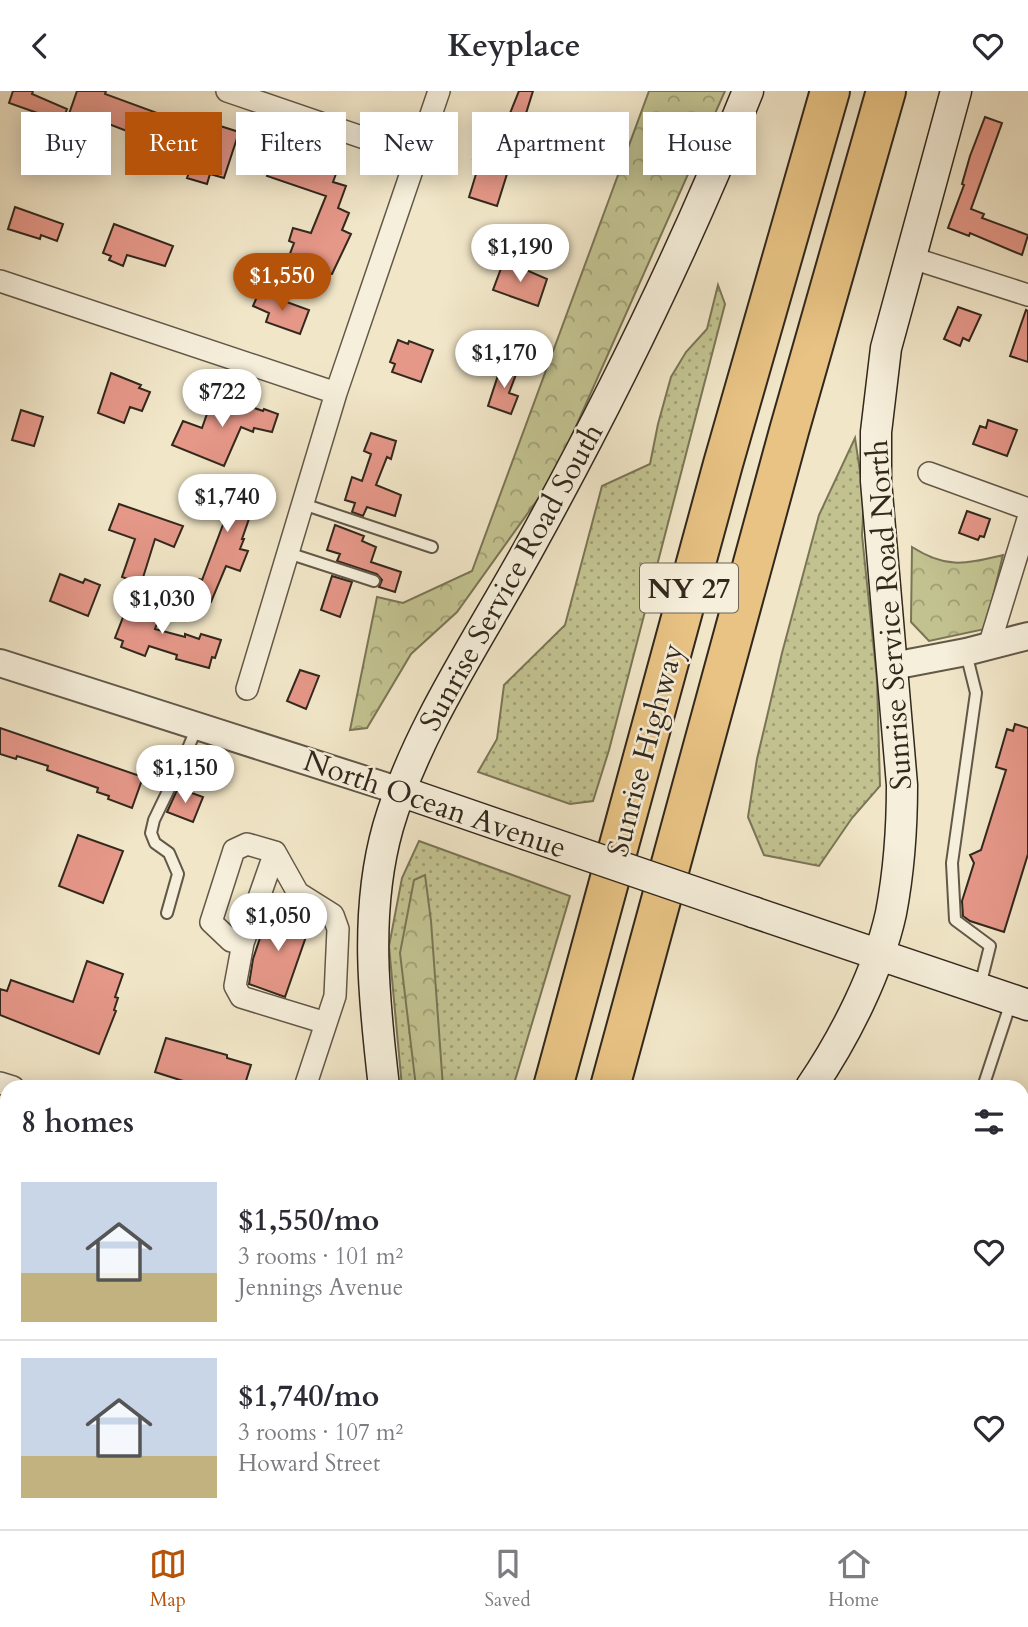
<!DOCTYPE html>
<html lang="en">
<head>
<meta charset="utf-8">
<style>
	:root { --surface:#fff; --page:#f7f7f7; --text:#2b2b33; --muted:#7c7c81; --line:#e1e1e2; --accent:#b45309 }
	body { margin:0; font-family:Cardo,serif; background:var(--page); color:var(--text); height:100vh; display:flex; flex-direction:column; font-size:26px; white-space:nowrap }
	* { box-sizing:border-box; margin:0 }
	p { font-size:23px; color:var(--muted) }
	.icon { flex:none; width:38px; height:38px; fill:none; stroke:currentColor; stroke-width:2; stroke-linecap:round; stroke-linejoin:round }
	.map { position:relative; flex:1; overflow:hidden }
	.drawer { position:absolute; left:0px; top:989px; width:1029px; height:450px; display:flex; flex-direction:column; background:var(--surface); border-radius:21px 21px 0 0; box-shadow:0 4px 18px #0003 }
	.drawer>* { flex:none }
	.banner { position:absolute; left:21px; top:21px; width:987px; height:63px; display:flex; gap:14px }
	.price { position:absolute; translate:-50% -60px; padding:0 16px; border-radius:24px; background:#fff; color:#222; font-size:23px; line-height:46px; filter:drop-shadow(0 2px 4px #0008) }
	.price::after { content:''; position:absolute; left:50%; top:42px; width:21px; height:16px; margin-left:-10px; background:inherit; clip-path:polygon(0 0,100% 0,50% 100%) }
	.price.active { background:var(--accent); color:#fff }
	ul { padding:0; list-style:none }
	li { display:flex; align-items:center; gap:21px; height:175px; padding:0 21px }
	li+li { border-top:2px solid var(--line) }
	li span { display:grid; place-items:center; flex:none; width:196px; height:140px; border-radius:0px; color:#555 }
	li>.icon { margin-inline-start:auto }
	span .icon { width:84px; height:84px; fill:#fffc; stroke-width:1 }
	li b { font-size:30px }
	h2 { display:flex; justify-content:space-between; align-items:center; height:84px; padding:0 21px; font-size:30px }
	.tag { padding:0 24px; border-radius:0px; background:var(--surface); box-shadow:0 4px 18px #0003; font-size:24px; line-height:63px }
	.tag.active { background:var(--accent); color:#fff }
	header { display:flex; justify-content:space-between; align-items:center; height:91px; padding:0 21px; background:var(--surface); font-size:32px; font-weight:700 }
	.dock { display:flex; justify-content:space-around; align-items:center; height:98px; border-top:2px solid var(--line); background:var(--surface); font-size:19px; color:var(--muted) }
	.dock a { display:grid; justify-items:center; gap:4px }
	.dock .active { color:var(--accent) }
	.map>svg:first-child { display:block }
	.grass { fill:url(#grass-dots); stroke:#7a7556; stroke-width:2 }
	.forest { fill:url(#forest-crowns); stroke:#7a7556; stroke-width:2 }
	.building { fill:#e59788; stroke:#32281d; stroke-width:2 }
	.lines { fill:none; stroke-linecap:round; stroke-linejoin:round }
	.service-casing { stroke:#625848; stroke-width:14 }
	.minor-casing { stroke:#625848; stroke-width:24 }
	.tertiary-casing { stroke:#625848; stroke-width:30 }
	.secondary-casing { stroke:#32281d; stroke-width:33 }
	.motorway-casing { stroke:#32281d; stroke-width:42 }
	.service { stroke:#f6efdb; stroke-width:10 }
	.minor { stroke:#f6efdb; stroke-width:21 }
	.tertiary { stroke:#f6efdb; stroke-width:26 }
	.secondary { stroke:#f6efdb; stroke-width:30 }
	.motorway { stroke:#e8c384; stroke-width:38 }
	.secondary-bridge-casing { stroke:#32281d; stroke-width:33; stroke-linecap:butt }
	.secondary-bridge { stroke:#f6efdb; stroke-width:30 }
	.labels { text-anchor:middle; stroke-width:5; stroke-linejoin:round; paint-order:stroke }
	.shield { fill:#f6efdb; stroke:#6d6456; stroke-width:2 }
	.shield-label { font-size:28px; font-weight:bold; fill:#32281d }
	.street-label { font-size:30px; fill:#32281d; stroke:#f6efdb }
</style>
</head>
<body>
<header><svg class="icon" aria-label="back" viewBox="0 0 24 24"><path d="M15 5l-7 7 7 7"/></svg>Keyplace<svg class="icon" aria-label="heart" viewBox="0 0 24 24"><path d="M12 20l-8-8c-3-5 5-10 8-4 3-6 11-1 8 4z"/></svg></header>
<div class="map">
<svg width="1028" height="1438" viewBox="0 0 1028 1438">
	<defs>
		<pattern id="grass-dots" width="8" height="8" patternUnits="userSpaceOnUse" patternTransform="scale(1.75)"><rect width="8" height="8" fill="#c2c290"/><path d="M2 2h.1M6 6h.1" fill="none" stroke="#9e9e75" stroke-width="1.8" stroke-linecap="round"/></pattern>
		<pattern id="forest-crowns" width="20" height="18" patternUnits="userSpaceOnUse" patternTransform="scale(1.75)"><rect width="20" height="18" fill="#c2c290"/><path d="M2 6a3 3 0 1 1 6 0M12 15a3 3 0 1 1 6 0" fill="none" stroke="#9e9e75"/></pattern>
	</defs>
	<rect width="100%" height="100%" fill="#f1e6c8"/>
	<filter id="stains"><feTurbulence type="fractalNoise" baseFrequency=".00286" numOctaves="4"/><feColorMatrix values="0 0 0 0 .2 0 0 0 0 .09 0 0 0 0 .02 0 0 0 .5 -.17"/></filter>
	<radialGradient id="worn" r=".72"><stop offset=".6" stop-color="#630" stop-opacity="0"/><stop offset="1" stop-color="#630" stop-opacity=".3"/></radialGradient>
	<path class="grass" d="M718,194l7,19 -116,446 -16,51 -23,3 -92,-32 19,-33 7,-54 61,-60 37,-139 48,-22 8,-40 13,-47 15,-25 21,-23z
		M855,347l9,60 -2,37 15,145 3,106 -28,32 -33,48 -55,-11 -16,-38 9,-58 25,-106 37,-138z
		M419,750l151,55 -57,191h-111l-13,-141 13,-68z"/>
	<path class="forest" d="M649,0h76l-172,387 -96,134 -46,42 -44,74 -17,2 27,-133 26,6 69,-32z
		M912,456c35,22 52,17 91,8l-18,74 -56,12 -18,-19z
		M425,784l6,46 12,166h-27l-16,-134 14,-73z"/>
	<path class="building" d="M13,0h20l-1,3 35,15 -8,20 -15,-6 2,-7 -37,-13z
		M77,0h29l-1,3 109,40 3,-9 22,7 -15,46 -14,-4 -3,10 -20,-6 4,-11 -16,-5 4,-11 -91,-35 -2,4 -17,-6z
		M519,0h14l-36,115 -28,-9 11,-36 -7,-2 8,-27 19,6z
		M985,26l17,6 -31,86 13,5 -2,4 46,17 -6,20 -52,-22 -1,3 -21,-8 16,-43 -2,-1 8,-28z
		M280,55l34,12 -2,4 25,9 -4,11 13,4 -8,22 11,5 -7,17 9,4 -19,40 -9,-1 -3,6 -34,-15 8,-21 -5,-2 4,-13 18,5 15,-37 -59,-20z
		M15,116l48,17 -6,17 -16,-6 -1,4 -32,-10z
		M114,133l59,22 -8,20 -38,-11 -4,11 -14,-6 2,-4 -8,-3z
		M503,172l11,5 1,-3 32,14 -9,27 -45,-16z
		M259,201l50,18 -9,24 -34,-12 3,-9 -16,-7z
		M958,216l23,8 -12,26 -6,-3 -3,8 -16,-7z
		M1026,219l2,1v51l-18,-6z
		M398,249l10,4 1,-3 24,9 -12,32 -29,-10 3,-8 -5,-2z
		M502,272l16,6 -9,24 9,3 -7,18 -23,-8z
		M111,282l30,12 -2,3 11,4 -8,19 -12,-4 -6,16 -26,-10z
		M214,303l49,17 1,-2 14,5 -6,18 -18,-4 -1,4 -12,-5 -17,39 -52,-21 11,-24 19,7z
		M21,319l22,7 -9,29 -22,-6z
		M988,329l29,10 -10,26 -34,-12 7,-18 6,2z
		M371,342l25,8 -5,18 -4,-2 -11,28 25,10 -6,21 -28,-9 -4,9 -11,-4 3,-9 -10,-3 7,-23 10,4 9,-27 -7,-3z
		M208,385l48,17 1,3 -15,43h2l-4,10 8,2 -8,20 -14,-5 -15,36 -18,-7 6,-16 3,1 25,-66 -9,-3 3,-9 -5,-2 1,-4 -10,-3 -3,-7z
		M119,413l64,22 -9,21 -19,-8 -14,45 -19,-7 13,-38 -26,-9z
		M967,420l23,8 -6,18 -4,-1 -2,4 -19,-7z
		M335,434l29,11 -2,5 14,6 -5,15 30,10 -6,20 -16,-5 3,-7 -5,-6 -40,-13 3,-7 -13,-4z
		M60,483l23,9 2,-4 15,6 -12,31 -38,-15z
		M332,485l20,6 -12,35 -19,-7z
		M132,503l17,6 -1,4 14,6 -7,19 30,8v-3l14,5 2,-5 20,6 -6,18 -3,-1 -3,11 -33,-9 1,-4 -28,-9 -4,10 -24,-9 2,-6 -8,-3z
		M300,579l19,6 -13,33 -19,-8z
		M1015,633l13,4v126l-24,78 -34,-11 -7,-5 -1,-15 12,-38 -4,-8 11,-5 25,-80 -10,-3 11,-38 6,2z
		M0,637l143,49 -11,31 -24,-9 1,-3 -12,-4 1,-4 -51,-18 1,-4 -31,-10 -1,3 -16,-5z
		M178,697l25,9 -10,25 -26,-10z
		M78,744l45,16 -20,52 -44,-17z
		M269,820l41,14 -25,72 -36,-13 4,-25z
		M87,870l36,13 -8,23 3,1 -4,12 2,1 -17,43 -99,-39v-26l7,2 4,-11 62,22z
		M166,947l61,17v3l24,7 -7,22h-42l-47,-15z"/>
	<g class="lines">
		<g class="service-casing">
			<path id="service" d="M303,413l129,43
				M288,462l86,28
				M966,562l10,40 -24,170 3,57 35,26 -10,40
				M167,822l11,-39 -9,-21 -14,-10 -4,-10 3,-13 30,-62 13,-31
				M983,996l28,-85
				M1027,1219l-4,-26 5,-16
				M1022,1236l6,-20
				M1022,1288l6,1
				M967,1438l1,-6"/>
		</g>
		<g class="minor-casing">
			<path id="minor" d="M227,0l190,65
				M909,166l119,38
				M0,190l336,112
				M929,382l99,36
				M989,555l39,-127
				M247,598l89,-296 103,-302
				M275,761l-32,91 -8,43 6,11 85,26
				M243,852l-12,-2 -20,-19 23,-72 13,-6 28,8 23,41 35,22 5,14 -3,67 -30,91
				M0,992l13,4
				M0,1406l7,3
				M80,1432l20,6
				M162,1438l2,-6
				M692,1438l2,-6
				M911,1438l2,-6"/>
		</g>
		<g class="tertiary-casing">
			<path id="tertiary" d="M0,572l400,128
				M893,575l73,-14 62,-16"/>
		</g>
		<g class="secondary-casing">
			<path id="secondary" d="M400,700l125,43
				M753,821l275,93
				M384,996c-10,-86 -20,-175 4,-260 29,-100 97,-197 147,-290 79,-144 152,-293 213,-446
				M811,996c34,-50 67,-115 80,-174 8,-42 11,-85 11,-128l-26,-304v-49l10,-84 70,-257
				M362,1438l1,-6
				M562,1438l1,-6"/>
		</g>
		<g class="motorway-casing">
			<path id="motorway" d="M553,996l170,-623 107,-373
				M610,996l179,-656 97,-340
				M406,1438l2,-6
				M490,1438l2,-6"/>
		</g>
		<use href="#service" class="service"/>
		<use href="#minor" class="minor"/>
		<use href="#tertiary" class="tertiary"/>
		<use href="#secondary" class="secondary"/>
		<use href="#motorway" class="motorway"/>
		<g class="secondary-bridge-casing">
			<path id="secondary-bridge" d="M525,743l228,78"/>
		</g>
		<use href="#secondary-bridge" class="secondary-bridge"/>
	</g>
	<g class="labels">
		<rect class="shield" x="640" y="472.5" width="98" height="49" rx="5"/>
		<g class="shield-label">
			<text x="689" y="507">NY 27</text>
		</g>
		<g class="street-label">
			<text transform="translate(511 486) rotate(-61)" y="10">Sunrise Service Road South</text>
			<text transform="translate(889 524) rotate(-94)" y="10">Sunrise Service Road North</text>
			<text transform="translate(645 659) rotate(-75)" y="10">Sunrise Highway</text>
			<text transform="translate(435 713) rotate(19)" y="10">North Ocean Avenue</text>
		</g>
	</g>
	<rect width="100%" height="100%" filter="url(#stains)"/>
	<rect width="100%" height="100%" fill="url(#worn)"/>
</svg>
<b class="price" style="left:520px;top:193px">$1,190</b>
<b class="price active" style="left:282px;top:222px">$1,550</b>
<b class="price" style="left:504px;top:299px">$1,170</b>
<b class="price" style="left:222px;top:338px">$722</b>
<b class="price" style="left:227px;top:443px">$1,740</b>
<b class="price" style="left:162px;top:545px">$1,030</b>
<b class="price" style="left:185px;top:714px">$1,150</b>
<b class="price" style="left:278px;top:862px">$1,050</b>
<div class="banner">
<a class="tag">Buy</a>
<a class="tag active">Rent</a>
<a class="tag">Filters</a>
<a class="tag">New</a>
<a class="tag">Apartment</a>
<a class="tag">House</a>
</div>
<section class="drawer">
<h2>8 homes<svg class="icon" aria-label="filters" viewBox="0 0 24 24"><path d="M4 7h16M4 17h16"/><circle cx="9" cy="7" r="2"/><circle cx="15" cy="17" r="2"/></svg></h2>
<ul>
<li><span style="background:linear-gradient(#c9d6e8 65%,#c2b280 0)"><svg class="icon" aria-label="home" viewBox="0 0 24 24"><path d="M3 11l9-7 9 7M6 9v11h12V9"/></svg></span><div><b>$1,550/mo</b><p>3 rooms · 101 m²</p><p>Jennings Avenue</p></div><svg class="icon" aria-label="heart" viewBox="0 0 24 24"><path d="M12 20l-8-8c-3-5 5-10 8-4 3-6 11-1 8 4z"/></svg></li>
<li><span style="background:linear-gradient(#c9d6e8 70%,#c2b280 0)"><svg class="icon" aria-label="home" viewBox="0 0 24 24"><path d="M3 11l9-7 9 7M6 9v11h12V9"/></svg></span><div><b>$1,740/mo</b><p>3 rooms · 107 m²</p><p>Howard Street</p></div><svg class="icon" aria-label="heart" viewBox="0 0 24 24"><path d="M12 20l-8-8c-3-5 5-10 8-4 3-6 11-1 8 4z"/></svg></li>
</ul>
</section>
</div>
<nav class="dock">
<a class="active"><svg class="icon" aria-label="map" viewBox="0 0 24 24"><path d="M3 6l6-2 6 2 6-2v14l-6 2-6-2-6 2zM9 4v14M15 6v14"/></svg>Map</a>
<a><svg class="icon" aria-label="saved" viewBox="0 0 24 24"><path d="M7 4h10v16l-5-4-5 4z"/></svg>Saved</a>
<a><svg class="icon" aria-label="home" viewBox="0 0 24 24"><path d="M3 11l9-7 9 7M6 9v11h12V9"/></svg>Home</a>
</nav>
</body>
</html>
